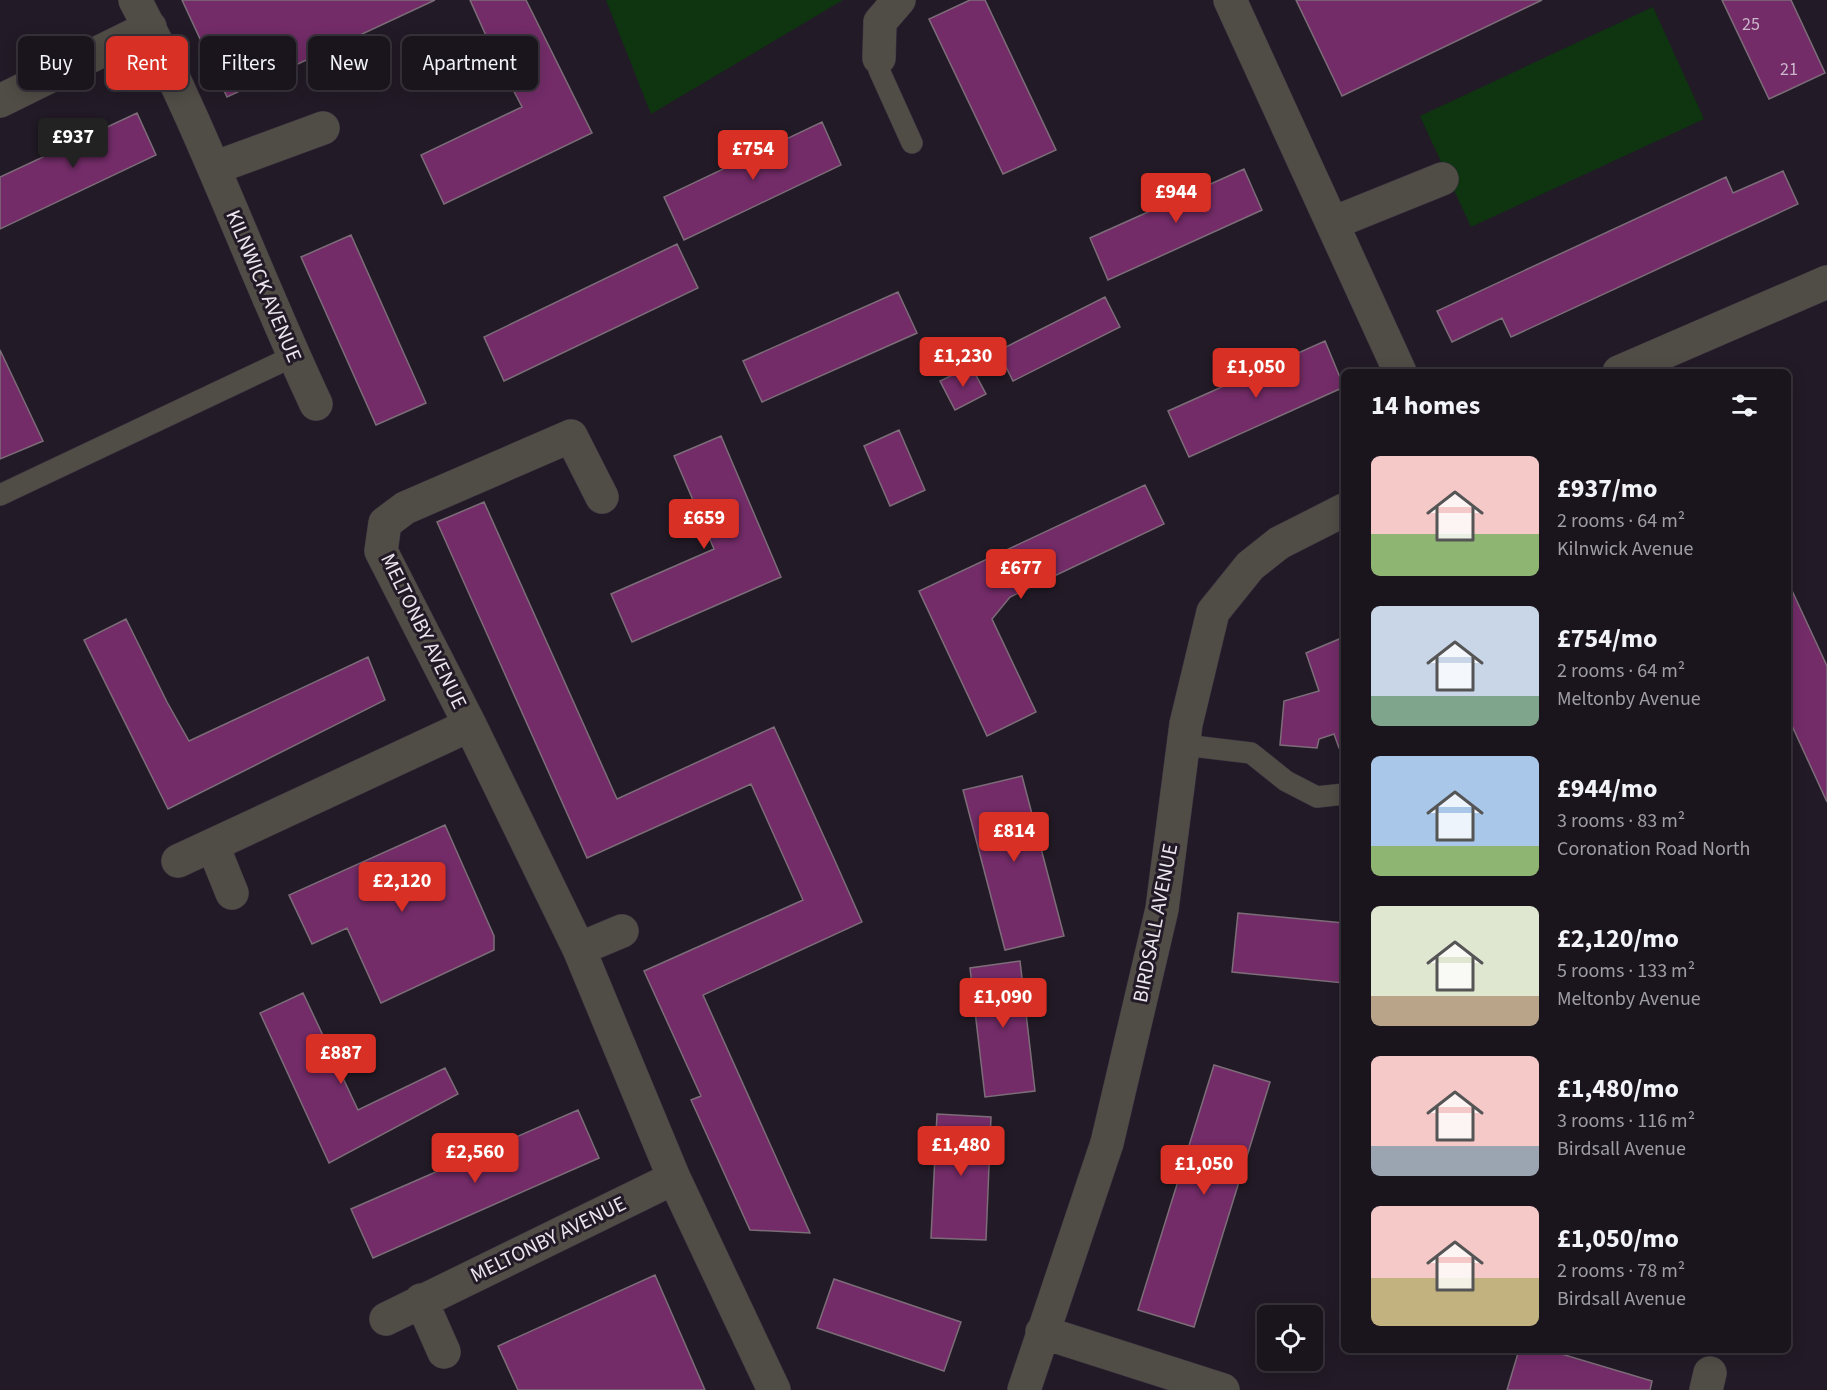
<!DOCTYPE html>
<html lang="en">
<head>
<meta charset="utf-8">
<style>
	:root { --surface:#1a141d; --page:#27212a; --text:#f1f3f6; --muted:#9f9ea4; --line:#38333b; --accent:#d93025 }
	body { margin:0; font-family:"Source Sans 3",sans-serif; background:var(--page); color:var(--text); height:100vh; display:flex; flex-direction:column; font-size:22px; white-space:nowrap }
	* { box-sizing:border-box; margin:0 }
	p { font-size:20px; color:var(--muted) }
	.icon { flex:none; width:33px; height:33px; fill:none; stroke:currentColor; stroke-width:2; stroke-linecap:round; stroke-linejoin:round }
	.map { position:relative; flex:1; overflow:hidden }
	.details { position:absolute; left:1341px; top:369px; width:450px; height:984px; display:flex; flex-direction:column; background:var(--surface); border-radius:9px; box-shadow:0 3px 15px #0003,0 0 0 2px var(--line) }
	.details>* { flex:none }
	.top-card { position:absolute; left:18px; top:36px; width:570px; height:54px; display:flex; gap:12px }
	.controls { position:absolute; left:1257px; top:1305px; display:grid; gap:12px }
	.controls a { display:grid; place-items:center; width:66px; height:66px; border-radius:9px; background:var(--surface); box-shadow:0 3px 15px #0003,0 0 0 2px var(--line); font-size:30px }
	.price { position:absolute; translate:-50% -51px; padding:0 14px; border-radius:6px; background:var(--accent); color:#fff; font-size:20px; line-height:39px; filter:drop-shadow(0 2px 3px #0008) }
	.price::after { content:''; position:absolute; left:50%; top:36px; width:18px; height:14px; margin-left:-9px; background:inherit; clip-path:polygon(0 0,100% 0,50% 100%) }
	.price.selected { background:#222; color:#fff }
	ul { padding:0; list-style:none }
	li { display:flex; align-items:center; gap:18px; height:150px; padding:0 30px }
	li span { display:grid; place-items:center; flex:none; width:168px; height:120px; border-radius:9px; color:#555 }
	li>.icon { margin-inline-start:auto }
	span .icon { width:72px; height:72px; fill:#fffc; stroke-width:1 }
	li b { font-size:26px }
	h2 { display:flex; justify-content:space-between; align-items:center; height:72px; padding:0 30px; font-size:26px }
	.chip { padding:0 21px; border-radius:9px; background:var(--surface); box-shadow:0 3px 15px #0003,0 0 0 2px var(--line); font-size:21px; line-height:54px }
	.chip.selected { background:var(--accent); color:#fff }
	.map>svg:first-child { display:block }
	.green { fill:#0e3410 }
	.building { fill:#732c68; stroke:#7c6d78; stroke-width:1.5 }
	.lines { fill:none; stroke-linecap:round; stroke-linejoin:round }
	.service-casing { stroke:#3e3743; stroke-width:22 }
	.minor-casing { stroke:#3e3743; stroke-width:34 }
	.service { stroke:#504c46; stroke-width:21 }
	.minor { stroke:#504c46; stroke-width:33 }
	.labels { text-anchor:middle; stroke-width:6; stroke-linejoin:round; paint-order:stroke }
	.number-label { font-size:18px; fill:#ccb8cc }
	.street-label { font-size:21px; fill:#eae6ee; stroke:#221b27 }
</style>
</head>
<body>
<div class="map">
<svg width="1827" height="1390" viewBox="0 0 1827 1390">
	<rect width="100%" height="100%" fill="#221b27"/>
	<path class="green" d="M606,0h237l-192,114z
		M1653,7l51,112 -233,108 -51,-111z"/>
	<path class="building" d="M182,0h253l-208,97z
		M470,0h56l66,133 -148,71 -23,-49 101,-48 -30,-58z
		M970,0h15l71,150 -53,24 -74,-155z
		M1296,0h246l-200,96z
		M1722,0h69l34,73 -56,26z
		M137,113l19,42 -156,74v-52z
		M822,122l19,43 -157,75 -20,-43z
		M1244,169l18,41 -154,70 -18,-42z
		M1783,171l15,33 -287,133 -9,-19 -50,24 -15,-31 289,-134 7,16z
		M351,235l75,168 -50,22 -75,-168z
		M677,244l21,44 -194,93 -20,-44z
		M898,292l19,41 -155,69 -19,-41z
		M1105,297l15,30 -107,54 -15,-30z
		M1325,341l19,46 -155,70 -21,-46z
		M0,350l43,91 -43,18z
		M971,366l15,28 -31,16 -15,-29z
		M899,430l26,60 -35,16 -26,-60z
		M721,436l60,141 -149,65 -21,-48 103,-45 -40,-93z
		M1145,485l19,39 -154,73 -18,22 44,93 -49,24 -68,-145z
		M484,502l133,297 157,-72 61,134 27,61 -159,73 107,238 -60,-3 -59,-130 10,-4 -57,-125 159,-71 -52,-116 -164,74 -150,-336z
		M1788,582l39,84v136l-39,-85z
		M126,619l41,83 22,39 179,-84 17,43 -217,109 -84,-169z
		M1344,637v110l-5,1 -5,-14 -15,5 -2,9 -37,-3 4,-44 35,-10 -13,-38z
		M1022,776l42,160 -59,14 -42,-160z
		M445,825l49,111v14l-113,53 -34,-75 -35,16 -23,-49z
		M1238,913l106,10v60l-112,-11z
		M1020,961l15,130 -50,6 -15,-129z
		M303,993l55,117 87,-42 13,26 -129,69 -69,-150z
		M1214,1065l56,17 -76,245 -56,-17z
		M578,1110l21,48 -226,100 -22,-49z
		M937,1114l54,3 -5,123 -55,-2z
		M655,1275l50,115h-187l-20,-44z
		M834,1279l127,43 -17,49 -127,-43z
		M1519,1350h29l104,31 -2,9h-143z"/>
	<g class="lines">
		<g class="service-casing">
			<path id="service" d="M879,58v12l33,73
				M0,495l294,-139
				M1184,745l67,8 35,28 31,16 27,-3"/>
		</g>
		<g class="minor-casing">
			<path id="minor" d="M135,0c69,131 118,270 181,404
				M1230,0l170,372
				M879,58l1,-36 19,-22
				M0,101l150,-74
				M214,168l109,-40
				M1333,223l109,-44
				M1619,372l208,-90
				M602,497l-31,-61 -166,72 -20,15 -4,28 89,174 109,224 95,229 100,212
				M213,846l19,47
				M178,861l292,-136
				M579,949l43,-18
				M421,1300l23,52
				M386,1319l288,-141
				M1042,1332l181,58
				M1024,1390l83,-247 55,-234 24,-185 27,-112 37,-46 29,-23 65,-33
				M1706,1390l4,-17"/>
		</g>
		<use href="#service" class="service"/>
		<use href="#minor" class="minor"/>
	</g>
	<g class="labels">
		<g class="number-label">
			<text x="1751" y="30">25</text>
			<text x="1789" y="75">21</text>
		</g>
		<g class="street-label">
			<text transform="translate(264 286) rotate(67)" y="7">KILNWICK AVENUE</text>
			<text transform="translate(424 631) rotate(64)" y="7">MELTONBY AVENUE</text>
			<text transform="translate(1155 923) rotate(-79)" y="7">BIRDSALL AVENUE</text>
			<text transform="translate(548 1239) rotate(-26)" y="7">MELTONBY AVENUE</text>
		</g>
	</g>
</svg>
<div class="controls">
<a><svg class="icon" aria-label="locate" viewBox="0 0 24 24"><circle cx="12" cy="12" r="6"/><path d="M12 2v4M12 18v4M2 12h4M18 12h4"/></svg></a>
</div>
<b class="price selected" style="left:73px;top:169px">£937</b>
<b class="price" style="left:753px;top:181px">£754</b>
<b class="price" style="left:1176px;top:224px">£944</b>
<b class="price" style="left:963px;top:388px">£1,230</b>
<b class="price" style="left:1256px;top:399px">£1,050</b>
<b class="price" style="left:704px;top:550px">£659</b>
<b class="price" style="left:1021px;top:600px">£677</b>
<b class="price" style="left:1014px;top:863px">£814</b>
<b class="price" style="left:402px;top:913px">£2,120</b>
<b class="price" style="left:1003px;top:1029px">£1,090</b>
<b class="price" style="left:341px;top:1085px">£887</b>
<b class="price" style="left:961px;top:1177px">£1,480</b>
<b class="price" style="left:475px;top:1184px">£2,560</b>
<b class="price" style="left:1204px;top:1196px">£1,050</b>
<div class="top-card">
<a class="chip">Buy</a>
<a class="chip selected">Rent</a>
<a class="chip">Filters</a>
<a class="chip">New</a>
<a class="chip">Apartment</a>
</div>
<section class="details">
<h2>14 homes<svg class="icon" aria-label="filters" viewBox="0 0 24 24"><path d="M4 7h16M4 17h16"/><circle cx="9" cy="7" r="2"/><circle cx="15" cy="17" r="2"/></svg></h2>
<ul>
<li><span style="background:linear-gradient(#f6c9c9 65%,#8fb573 0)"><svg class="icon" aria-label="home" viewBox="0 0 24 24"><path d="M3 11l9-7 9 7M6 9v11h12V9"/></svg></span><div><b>£937/mo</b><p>2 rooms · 64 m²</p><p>Kilnwick Avenue</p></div></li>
<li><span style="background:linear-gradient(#c9d6e8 75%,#7fa58c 0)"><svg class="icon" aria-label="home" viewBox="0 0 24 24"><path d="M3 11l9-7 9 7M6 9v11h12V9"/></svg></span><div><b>£754/mo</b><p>2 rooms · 64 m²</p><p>Meltonby Avenue</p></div></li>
<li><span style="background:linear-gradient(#a9c7e8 75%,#8fb573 0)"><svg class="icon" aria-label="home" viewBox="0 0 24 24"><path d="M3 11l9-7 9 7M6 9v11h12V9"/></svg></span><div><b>£944/mo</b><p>3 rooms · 83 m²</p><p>Coronation Road North</p></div></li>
<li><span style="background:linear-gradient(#dfe7d0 75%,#b9a48a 0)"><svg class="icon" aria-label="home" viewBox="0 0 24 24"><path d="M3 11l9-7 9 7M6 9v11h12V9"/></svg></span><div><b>£2,120/mo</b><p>5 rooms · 133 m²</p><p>Meltonby Avenue</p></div></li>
<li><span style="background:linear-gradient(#f6c9c9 75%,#9aa5b1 0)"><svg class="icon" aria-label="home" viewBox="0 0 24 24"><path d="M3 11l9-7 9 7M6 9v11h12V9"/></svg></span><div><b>£1,480/mo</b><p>3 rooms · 116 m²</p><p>Birdsall Avenue</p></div></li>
<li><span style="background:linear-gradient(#f6c9c9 60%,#c2b280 0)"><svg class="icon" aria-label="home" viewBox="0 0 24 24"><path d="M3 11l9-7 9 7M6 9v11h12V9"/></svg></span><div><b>£1,050/mo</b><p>2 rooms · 78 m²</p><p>Birdsall Avenue</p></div></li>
</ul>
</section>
</div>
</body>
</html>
